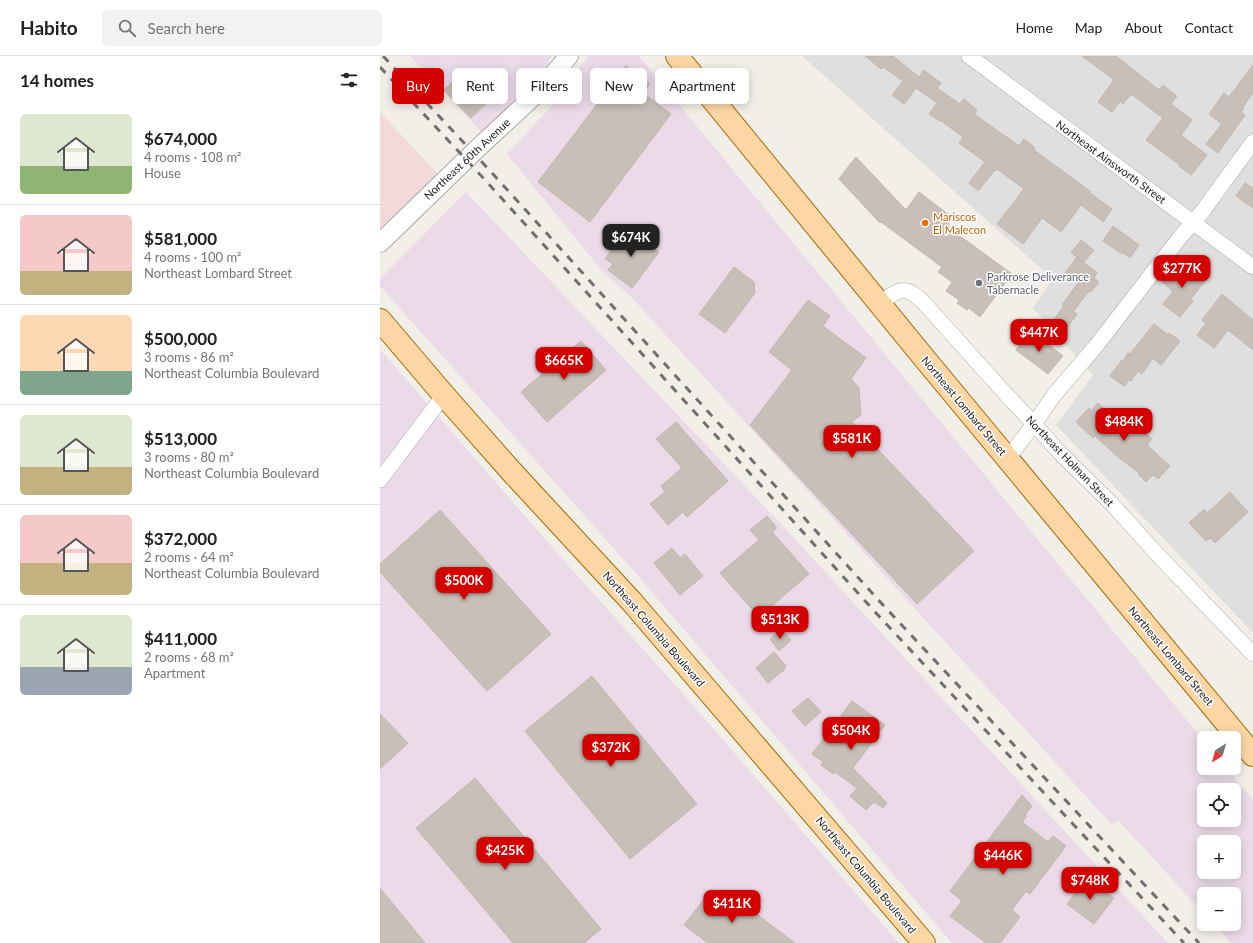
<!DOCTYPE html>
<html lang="en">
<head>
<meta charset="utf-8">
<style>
	:root { --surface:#fff; --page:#f2f2f2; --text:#202124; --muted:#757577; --line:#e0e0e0; --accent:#d40000 }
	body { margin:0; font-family:Lato,sans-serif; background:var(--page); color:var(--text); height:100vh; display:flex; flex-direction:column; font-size:15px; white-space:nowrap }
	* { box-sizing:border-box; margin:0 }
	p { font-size:13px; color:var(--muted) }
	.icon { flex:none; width:22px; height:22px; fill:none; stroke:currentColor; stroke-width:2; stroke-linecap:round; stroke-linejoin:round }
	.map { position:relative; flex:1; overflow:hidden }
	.drawer { display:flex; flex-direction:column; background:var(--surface); width:380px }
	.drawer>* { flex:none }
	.hud { position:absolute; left:12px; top:12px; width:380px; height:36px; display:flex; gap:8px }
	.needle { width:26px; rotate:217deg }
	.fabs { position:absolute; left:817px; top:675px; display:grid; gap:8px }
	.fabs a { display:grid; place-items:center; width:44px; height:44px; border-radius:6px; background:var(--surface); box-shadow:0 2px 10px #0003; font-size:20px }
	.price { position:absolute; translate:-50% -34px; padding:0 9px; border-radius:8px; background:var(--accent); color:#fff; font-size:13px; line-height:26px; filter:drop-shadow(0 1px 2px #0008) }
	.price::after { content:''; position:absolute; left:50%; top:24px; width:12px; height:9px; margin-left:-6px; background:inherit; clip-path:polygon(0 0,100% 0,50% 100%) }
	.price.current { background:#222; color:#fff }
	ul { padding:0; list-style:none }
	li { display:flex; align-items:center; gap:12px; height:100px; padding:0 20px }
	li+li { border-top:1px solid var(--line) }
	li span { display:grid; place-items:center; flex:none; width:112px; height:80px; border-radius:6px; color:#555 }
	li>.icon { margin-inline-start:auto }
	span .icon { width:48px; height:48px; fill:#fffc; stroke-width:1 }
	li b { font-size:17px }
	h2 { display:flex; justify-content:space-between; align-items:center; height:48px; padding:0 20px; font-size:17px }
	.pill { padding:0 14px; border-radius:6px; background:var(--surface); box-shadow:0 2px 10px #0003; font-size:14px; line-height:36px }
	.pill.current { background:var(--accent); color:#fff }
	header { display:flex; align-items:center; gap:24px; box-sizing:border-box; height:56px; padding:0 20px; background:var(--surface); border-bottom:1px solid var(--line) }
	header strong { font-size:19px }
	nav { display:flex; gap:22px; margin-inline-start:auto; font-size:14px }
	.search { width:280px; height:36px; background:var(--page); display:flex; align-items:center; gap:10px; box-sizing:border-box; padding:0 14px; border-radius:6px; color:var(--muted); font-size:15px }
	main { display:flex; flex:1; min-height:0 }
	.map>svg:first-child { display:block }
	.residential { fill:#e0dfdf }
	.commercial { fill:#f2dad9 }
	.industrial { fill:#ebdbe8; fill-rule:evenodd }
	.building { fill:#c7bfb8; stroke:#c4b6ab }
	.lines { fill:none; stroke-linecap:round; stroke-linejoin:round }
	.minor-casing { stroke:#a9a9a9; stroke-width:16 }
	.tertiary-casing { stroke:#a9a9a9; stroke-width:20 }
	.primary-casing { stroke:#a06b00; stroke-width:24 }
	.minor { stroke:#fff; stroke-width:15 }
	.tertiary { stroke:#fff; stroke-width:18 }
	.primary { stroke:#fcd6a4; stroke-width:22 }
	.rail { stroke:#707070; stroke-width:3; stroke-dasharray:8 8; stroke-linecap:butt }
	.food-dot { fill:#e8710a; stroke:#fff; stroke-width:1.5 }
	.worship-dot { fill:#6b7280; stroke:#fff; stroke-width:1.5 }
	.labels { text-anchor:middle; stroke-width:3; stroke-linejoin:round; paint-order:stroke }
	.street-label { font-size:11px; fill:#222; stroke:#fff }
	.food-label { font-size:11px; fill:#c56008; stroke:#fff; text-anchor:start }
	.worship-label { font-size:11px; fill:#5b616d; stroke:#fff; text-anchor:start }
</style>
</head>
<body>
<header>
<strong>Habito</strong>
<div class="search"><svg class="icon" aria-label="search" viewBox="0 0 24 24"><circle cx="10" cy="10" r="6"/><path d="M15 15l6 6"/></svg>Search here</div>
<nav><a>Home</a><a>Map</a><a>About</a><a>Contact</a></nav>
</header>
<main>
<section class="drawer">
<h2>14 homes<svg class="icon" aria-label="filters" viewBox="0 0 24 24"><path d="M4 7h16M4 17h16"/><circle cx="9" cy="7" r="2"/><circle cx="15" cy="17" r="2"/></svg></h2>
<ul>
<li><span style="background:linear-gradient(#dfe7d0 65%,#8fb573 0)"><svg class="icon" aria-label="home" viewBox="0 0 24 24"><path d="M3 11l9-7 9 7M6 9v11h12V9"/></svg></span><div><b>$674,000</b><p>4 rooms · 108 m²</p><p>House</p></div></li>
<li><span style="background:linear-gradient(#f6c9c9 70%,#c2b280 0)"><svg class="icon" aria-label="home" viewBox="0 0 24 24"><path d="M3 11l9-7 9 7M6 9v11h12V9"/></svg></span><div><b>$581,000</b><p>4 rooms · 100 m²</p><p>Northeast Lombard Street</p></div></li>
<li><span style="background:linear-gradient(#ffd9b3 70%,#7fa58c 0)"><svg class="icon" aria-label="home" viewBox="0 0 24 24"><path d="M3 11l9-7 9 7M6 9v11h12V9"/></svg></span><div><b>$500,000</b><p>3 rooms · 86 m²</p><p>Northeast Columbia Boulevard</p></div></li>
<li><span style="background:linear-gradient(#dfe7d0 65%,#c2b280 0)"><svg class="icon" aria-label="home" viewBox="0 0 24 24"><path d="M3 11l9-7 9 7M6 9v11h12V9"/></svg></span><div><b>$513,000</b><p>3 rooms · 80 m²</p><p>Northeast Columbia Boulevard</p></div></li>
<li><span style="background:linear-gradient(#f6c9c9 60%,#c2b280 0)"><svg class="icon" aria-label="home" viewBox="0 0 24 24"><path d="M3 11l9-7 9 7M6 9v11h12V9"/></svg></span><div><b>$372,000</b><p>2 rooms · 64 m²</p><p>Northeast Columbia Boulevard</p></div></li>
<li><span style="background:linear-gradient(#dfe7d0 65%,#9aa5b1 0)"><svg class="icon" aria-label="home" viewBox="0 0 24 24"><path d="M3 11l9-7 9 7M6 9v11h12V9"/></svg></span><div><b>$411,000</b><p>2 rooms · 68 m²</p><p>Apartment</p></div></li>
</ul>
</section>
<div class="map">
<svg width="873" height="887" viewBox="0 0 873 887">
	<rect width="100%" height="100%" fill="#f2efe9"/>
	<path class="residential" d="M422,0h451v577l-197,-208 37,-50 -60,-67 20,-29z"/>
	<path class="commercial" d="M0,56l58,62 -58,55z"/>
	<path class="industrial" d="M30,0h143l-21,27 -26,27 -25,22z
		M208,0h51l565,685v27h22l27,32v143h-22l-17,-19h20v-30h-30v20l-86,-94 -6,5 -480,-527 -30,-27 -95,-117 41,-44zM824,734h30v30h-30zM824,786h30v30h-30z
		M86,136l315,332 387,419h-216l-319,-373 -253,-284v-7z
		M0,293l172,198 140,157 207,239h-519z"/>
	<path class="building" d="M485,0h28l26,21 5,-7 17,13 -4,5 23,16 4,-5 13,11 -3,4 45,32 5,-7 11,9 -1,2 57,42 -1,1 22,16 -9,13 -22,-17 -20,27 -19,-14 -19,26 -26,-20 27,-35 -27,-20 -1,2 -1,-1 -17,21 -9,-8 16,-21 -26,-19 4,-6 -23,-17 -1,1 -10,-7 8,-11 -21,-15 -12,16 -12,-9 11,-14 -20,-14 -2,2z
		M702,0h34l43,34 4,-5 14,11 -6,8 21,16 -11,15 26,20 -16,20 -12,-9 1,-1 -34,-25 17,-22 -32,-24 -8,10 -3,-3 -8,11 -14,-10 16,-22z
		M873,9v28l-10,14 1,1 -3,4 4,3 -27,38 -12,-9 16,-20 -13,-10 15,-21 5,4z
		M246,10l24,18 -7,9 28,21 -81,108 -52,-40z
		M84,15l27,28 -20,19 -27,-28z
		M476,101l50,53 13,-18 34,26 -5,7 2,2 -1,1 63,46 -32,43 -11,-9 -2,2 -10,-7 2,-3 -13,-9 6,-9 -14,-10 4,-5 -61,-45 -1,1 -41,-44 12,-16z
		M865,127l8,5v20l-17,-12z
		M733,170l26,19 -9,13 -7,-5 -1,1 -19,-13z
		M247,173l32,23 -27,36 -24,-18 5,-6 -8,-5z
		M701,184l13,10 -10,12 -13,-9z
		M697,201l20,16 -3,5 5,4 -8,10 -2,-1 -16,21 4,2 -11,15 -12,-10 10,-13 -2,-1 16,-22 -13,-10z
		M796,207l17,13 4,-5 10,7 -16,21 2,2 -13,16 -17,-13 10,-13 -11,-9z
		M354,211l20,15 1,11 -30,40 -26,-19z
		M842,238l31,26v30l-25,-20 -14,18 -17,-13 9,-12 -4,-3z
		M428,244l22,16 -7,10 43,32 -15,21 8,9 2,27 -9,7 122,129 -57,53 -167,-179 42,-55 -23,-18z
		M774,268l14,11 1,-2 11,8 -19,24 -8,-7 -11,16 -4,-3 -7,10 -2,-1 -5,6 -14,-10 12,-16 1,1 5,-8 2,1z
		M651,275l32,25 -15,18 -32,-24z
		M201,285l25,29 -59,52 -26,-30z
		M718,347l19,17 3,-4 18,13 1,-1 13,11 -5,6 23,21 -12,13 -5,-4 -7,7 -8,-8 1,-1 -21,-16 -23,-21 -2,2 -17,-16 13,-14 2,3z
		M296,366l52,59 -41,36 -4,-5 -15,13 -18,-21 15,-12 -4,-6 21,-18 -26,-29z
		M850,436l18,20 -33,31 -5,-5 -4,3 -17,-18 15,-14 3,4z
		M60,454l111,124 -64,57 -107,-119v-8z
		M387,460l10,12 -5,4 37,42 -50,43 -39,-44 39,-33 -9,-10z
		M292,492l8,10 5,-4 18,22 -23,19 -26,-32z
		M402,573l9,11 -12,11 -9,-12z
		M394,596l12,14 -2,2 1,1 -17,14 -12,-15z
		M212,620l105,128 -67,55 -105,-128z
		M428,642l13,14 -16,14 -13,-15z
		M472,645l33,24 -32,43 34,35 -4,5 -9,-6 -8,8 -16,-14 7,-8 -22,-16 -2,2 -12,-9 2,-3 -11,-8z
		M0,658l28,29 -28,26z
		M95,722l126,151 -17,14h-71l-97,-115z
		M642,739l10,11 -7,9 2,1 -5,6 26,20 5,-6 13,10 -36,48 -4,-3 -14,19 8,7 -20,26h-14l-36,-27 12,-15 -12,-10z
		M706,822l28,20 -20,26 -27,-20z
		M0,832l45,55h-45z
		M346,835l69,52h-87l-24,-18 21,-27 9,8z"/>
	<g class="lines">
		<g class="minor-casing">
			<path id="minor" d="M589,0l284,211
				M500,247c5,-3 14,-11 20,-12 9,-3 19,7 25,13l78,87 31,33 26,29 53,52 43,48 97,101
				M628,402l26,-34 20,-29 42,-49 85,-110 21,-24 51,-70
				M0,424l64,-85"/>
		</g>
		<g class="tertiary-casing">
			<path id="tertiary" d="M0,187l99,-96 55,-51 35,-40"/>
		</g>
		<g class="primary-casing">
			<path id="primary" d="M297,0l243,297 333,402
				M0,264l63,74 68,77 121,131 292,341"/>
		</g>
		<use href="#minor" class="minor"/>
		<use href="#tertiary" class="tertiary"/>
		<use href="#primary" class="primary"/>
		<path class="rail" d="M3,0l110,118 390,431 316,338
			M0,11l106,114 390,432 308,330"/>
	</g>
	<circle class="food-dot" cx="545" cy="167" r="4"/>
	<circle class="worship-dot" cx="599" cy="227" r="4"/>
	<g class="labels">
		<g class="street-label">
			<text transform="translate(87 103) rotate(-43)" y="4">Northeast 60th Avenue</text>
			<text transform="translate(731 106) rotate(36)" y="4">Northeast Ainsworth Street</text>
			<text transform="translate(584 350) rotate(50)" y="4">Northeast Lombard Street</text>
			<text transform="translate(690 405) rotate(46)" y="4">Northeast Holman Street</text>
			<text transform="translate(274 573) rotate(49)" y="4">Northeast Columbia Boulevard</text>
			<text transform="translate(791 600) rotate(50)" y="4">Northeast Lombard Street</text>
			<text transform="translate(486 819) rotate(50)" y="4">Northeast Columbia Boulevard</text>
		</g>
		<g class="food-label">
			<text x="553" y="165">Mariscos<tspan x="553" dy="13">El Malecon</tspan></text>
		</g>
		<g class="worship-label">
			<text x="607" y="225">Parkrose Deliverance<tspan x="607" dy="13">Tabernacle</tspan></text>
		</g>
	</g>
</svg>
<div class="fabs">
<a><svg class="needle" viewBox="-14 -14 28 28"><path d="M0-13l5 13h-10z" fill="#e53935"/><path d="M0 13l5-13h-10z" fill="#757577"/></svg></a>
<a><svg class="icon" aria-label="locate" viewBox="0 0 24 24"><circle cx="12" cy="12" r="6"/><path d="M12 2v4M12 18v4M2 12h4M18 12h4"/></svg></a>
<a>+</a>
<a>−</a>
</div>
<b class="price current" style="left:251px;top:202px">$674K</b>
<b class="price" style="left:802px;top:233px">$277K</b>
<b class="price" style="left:659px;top:297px">$447K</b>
<b class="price" style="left:184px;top:325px">$665K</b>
<b class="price" style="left:744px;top:386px">$484K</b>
<b class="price" style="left:472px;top:403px">$581K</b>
<b class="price" style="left:84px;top:545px">$500K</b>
<b class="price" style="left:400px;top:584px">$513K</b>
<b class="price" style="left:471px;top:695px">$504K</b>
<b class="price" style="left:231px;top:712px">$372K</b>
<b class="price" style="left:125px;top:815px">$425K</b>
<b class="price" style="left:623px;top:820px">$446K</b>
<b class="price" style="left:710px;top:845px">$748K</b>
<b class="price" style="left:352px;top:868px">$411K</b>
<div class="hud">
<a class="pill current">Buy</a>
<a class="pill">Rent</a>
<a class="pill">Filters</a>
<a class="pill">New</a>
<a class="pill">Apartment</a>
</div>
</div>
</main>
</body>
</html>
